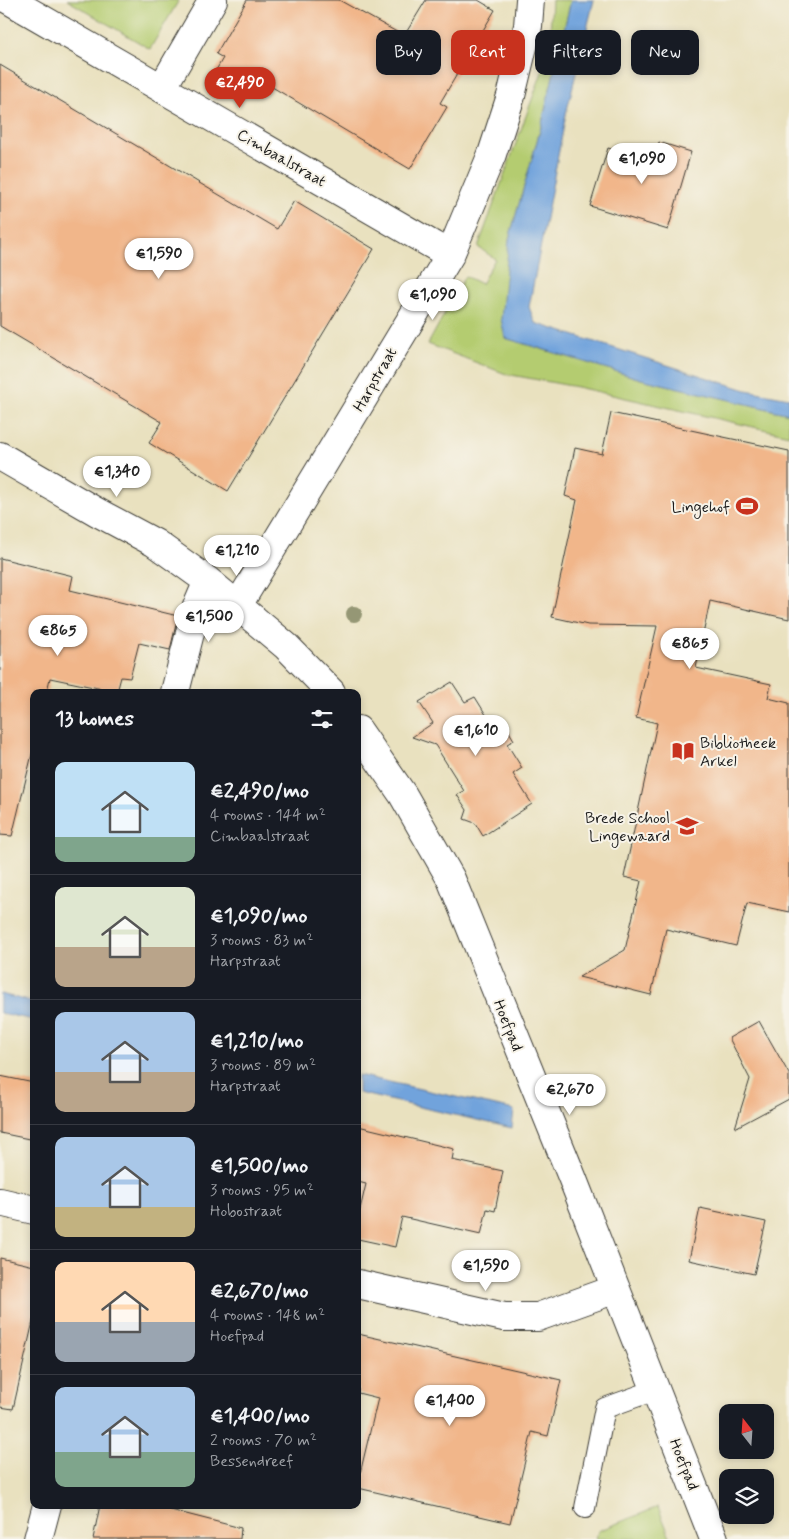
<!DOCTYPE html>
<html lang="en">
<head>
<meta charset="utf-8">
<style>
	:root { --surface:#171b24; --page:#20242c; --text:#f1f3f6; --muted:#9ea1a6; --line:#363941; --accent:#c8321e }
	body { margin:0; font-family:Mynerve,sans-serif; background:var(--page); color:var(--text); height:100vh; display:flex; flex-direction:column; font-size:19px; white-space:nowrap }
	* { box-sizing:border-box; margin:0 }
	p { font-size:16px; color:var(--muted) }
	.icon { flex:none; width:28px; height:28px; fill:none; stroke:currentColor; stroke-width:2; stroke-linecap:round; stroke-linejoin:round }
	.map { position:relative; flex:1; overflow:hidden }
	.side { position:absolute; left:30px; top:689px; width:331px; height:820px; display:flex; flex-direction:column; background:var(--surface); border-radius:10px; box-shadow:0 2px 8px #0003 }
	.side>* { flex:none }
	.hud { position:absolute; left:376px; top:30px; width:338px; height:45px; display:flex; gap:10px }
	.needle { width:32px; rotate:343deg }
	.tools { position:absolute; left:719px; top:1404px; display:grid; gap:10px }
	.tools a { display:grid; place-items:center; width:55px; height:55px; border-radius:10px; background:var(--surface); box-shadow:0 2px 8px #0003; font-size:25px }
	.price { position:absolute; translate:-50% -42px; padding:0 11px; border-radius:18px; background:#fff; color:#222; font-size:16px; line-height:32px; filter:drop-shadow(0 1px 2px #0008) }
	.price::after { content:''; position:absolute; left:50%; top:30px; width:15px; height:11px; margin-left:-8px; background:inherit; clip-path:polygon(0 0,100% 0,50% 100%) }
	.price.current { background:var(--accent); color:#fff }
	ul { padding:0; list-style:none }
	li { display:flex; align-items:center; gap:15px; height:125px; padding:0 25px }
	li+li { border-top:1px solid var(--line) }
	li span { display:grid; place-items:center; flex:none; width:140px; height:100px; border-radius:10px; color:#555 }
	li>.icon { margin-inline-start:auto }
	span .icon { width:60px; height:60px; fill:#fffc; stroke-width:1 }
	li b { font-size:21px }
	h2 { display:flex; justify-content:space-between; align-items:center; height:60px; padding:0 25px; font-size:21px }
	.tag { padding:0 18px; border-radius:10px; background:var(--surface); box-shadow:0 2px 8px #0003; font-size:18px; line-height:45px }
	.tag.current { background:var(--accent); color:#fff }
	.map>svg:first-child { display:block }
	.green { fill:#b4cc70; stroke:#687446 }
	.water { fill:#71a3dc; stroke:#46607c }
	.building { fill:#f1b68a }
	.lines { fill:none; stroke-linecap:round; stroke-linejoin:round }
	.lane-casing { stroke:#3b3a34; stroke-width:22 }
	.street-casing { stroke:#3b3a34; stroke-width:30 }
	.lane { stroke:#fff; stroke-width:20 }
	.street { stroke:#fff; stroke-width:28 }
	.tree { fill:#959775 }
	.labels { text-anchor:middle; stroke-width:4; stroke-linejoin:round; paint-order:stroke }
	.street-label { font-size:16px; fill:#1c1c1c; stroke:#f7f3e8 }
	.poi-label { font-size:16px; fill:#1c1c1c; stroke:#f7f3e8; text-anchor:end }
</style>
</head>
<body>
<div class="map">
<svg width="789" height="1539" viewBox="0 0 789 1539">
	<rect width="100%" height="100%" fill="#f7f3e8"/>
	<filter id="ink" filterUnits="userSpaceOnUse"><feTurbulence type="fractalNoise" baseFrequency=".02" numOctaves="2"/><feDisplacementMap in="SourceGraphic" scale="10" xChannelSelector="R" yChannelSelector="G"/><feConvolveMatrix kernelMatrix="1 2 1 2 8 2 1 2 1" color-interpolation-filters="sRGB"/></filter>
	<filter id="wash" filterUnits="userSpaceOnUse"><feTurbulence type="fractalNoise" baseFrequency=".0096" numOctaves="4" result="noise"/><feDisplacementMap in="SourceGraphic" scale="20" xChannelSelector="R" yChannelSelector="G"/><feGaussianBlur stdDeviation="1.12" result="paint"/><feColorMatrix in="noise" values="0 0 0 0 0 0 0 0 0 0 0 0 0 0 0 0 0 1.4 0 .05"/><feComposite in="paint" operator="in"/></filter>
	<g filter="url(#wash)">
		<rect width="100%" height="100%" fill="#e9e1bf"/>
		<path class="green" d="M67,0h112l-29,49z
			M552,0h19l-30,127 -32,112 -4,99 136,41 148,35v21l-212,-48 -71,-13 -78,-30 37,-68 16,8 14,-25 -17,-12 71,-194z
			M658,1507l13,32h-75l2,-8z"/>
		<path class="water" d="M571,0h23l-28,114 -37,193 6,16 211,67 43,8v16l-148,-35 -136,-41 -4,-19 8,-80 32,-112z
			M0,994l34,8v18l-34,-7z
			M358,1075l156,35 -2,18 -154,-35z"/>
		<g id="blocks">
			<path class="building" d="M247,0h92l65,36 22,-36h52l17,10 -55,93 7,4 -37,62 -158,-94 -8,14 -29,-17 8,-14 -7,-4z
				M0,65l277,164 17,-28 80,48 -146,242 -79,-48 13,-21 -162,-96z
				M659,142l32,10 -23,78 -78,-24 18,-58 45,14z
				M611,413l178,38v168l-79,-18 -14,67 75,16 -3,14 21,5v209l-42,-9 -11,43 -70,-17 -15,66 -72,-18 46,-27 16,-69 -17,-4 33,-154 -21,-5 21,-92 -69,-1 -36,-8 25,-117 -12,-4 10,-48 27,6z
				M0,558l73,18 -3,14 108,26 -8,34 -31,-7 -9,35 -9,-1 -4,15 -67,-14 -3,14h-13v54l-22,90 -12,-1z
				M452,682l13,20 10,-5 13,21h13l13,22 -7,4 15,24 -9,6 19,30 -49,32 -8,-13 -11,-4 3,-9 -10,-15 7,-4 -29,-46 -23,-8 21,-14 -14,-21z
				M759,1021l30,53v25l-54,29 15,-49 -21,-41z
				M0,1076l34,7v57l-34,-7z
				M358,1126l96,23 -2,11 51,11 -8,40 -8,-2 -6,26 -79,-18 -7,30 -37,-8v-21l8,-34 -8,-2z
				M700,1208l66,14 -12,52 -65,-14z
				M0,1258l34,8v51l-21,92 -13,-2z
				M358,1334l203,46 -13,56 -16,-4 -22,91 -152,-35v-6l20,-84 -20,-5z
				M100,1505h51l90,23 -1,11h-147z"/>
		</g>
	</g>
	<g filter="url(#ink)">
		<use href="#blocks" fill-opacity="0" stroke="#3b3a34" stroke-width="1"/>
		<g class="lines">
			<g class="lane-casing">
				<path id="lane" d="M585,1508l20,-100 50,-18"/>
			</g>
			<g class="street-casing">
				<path id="street" d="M9,0l441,255
					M162,88l51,-88
					M0,456l97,56 58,31 53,38 78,65 45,46
					M238,605l212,-350 42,-101 19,-58 17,-70 2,-26
					M175,692l21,-83 12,-28
					M358,730l45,65 48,84 121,298 142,362
					M0,1202l34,8
					M358,1284l146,33h34l78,-28
					M38,1539l9,-34"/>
			</g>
			<use href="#lane" class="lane"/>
			<use href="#street" class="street"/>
		</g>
		<circle class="tree" cx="354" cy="614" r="8"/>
	</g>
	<defs>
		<g id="stadium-bare" transform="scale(1.725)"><path d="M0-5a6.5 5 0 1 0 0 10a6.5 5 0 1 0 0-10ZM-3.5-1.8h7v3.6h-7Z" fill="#c8321e" stroke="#f7f3e8" stroke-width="2.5" paint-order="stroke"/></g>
		<g id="library-bare" transform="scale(1.725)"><path d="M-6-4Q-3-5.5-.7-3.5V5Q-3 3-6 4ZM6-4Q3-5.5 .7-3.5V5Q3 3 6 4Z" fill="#c8321e" stroke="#f7f3e8" stroke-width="2.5" paint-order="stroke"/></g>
		<g id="school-bare" transform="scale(1.725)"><path d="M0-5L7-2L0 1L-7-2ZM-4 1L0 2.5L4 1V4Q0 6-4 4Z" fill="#c8321e" stroke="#f7f3e8" stroke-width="2.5" paint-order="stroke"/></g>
	</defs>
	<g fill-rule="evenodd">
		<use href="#stadium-bare" x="747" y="506"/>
		<use href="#library-bare" x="683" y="751"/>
		<use href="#school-bare" x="687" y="826"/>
	</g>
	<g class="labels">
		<g class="street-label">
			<text transform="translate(282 157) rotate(30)" y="6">Cimbaalstraat</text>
			<text transform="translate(374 379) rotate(-60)" y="6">Harpstraat</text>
			<text transform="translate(509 1025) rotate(68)" y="6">Hoefpad</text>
			<text transform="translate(685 1464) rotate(68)" y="6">Hoefpad</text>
		</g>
		<g class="poi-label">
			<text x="730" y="512">Lingehof</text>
			<text x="700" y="748" text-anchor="start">Bibliotheek<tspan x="700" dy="18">Arkel</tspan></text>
			<text x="670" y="823">Brede School<tspan x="670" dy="18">Lingewaard</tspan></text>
		</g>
	</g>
</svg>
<div class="tools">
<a><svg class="needle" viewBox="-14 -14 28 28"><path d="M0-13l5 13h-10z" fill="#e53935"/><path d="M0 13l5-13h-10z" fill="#9ea1a6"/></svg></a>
<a><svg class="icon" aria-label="layers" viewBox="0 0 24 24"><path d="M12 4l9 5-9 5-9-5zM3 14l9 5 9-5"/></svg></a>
</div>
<b class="price current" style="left:240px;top:109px">€2,490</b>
<b class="price" style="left:642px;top:185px">€1,090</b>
<b class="price" style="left:159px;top:280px">€1,590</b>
<b class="price" style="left:433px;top:321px">€1,090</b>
<b class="price" style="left:117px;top:498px">€1,340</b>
<b class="price" style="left:237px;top:577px">€1,210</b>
<b class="price" style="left:209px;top:643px">€1,500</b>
<b class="price" style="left:58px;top:657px">€865</b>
<b class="price" style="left:690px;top:670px">€865</b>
<b class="price" style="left:476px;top:757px">€1,610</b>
<b class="price" style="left:570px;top:1116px">€2,670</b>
<b class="price" style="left:486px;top:1292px">€1,590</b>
<b class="price" style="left:450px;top:1427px">€1,400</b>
<div class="hud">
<a class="tag">Buy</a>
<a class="tag current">Rent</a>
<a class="tag">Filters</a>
<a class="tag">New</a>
</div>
<section class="side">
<h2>13 homes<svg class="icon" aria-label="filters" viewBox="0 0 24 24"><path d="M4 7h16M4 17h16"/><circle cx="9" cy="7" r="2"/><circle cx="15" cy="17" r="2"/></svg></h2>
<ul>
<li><span style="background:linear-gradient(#bfe0f5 75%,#7fa58c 0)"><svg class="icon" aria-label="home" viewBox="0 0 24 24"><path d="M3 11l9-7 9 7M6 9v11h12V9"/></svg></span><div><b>€2,490/mo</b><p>4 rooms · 144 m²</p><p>Cimbaalstraat</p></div></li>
<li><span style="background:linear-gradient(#dfe7d0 60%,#b9a48a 0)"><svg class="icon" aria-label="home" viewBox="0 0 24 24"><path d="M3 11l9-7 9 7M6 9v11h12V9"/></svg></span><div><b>€1,090/mo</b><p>3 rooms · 83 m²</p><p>Harpstraat</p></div></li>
<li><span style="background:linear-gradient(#a9c7e8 60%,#b9a48a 0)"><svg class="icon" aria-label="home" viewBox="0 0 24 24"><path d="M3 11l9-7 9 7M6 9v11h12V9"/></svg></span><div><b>€1,210/mo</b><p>3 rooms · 89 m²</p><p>Harpstraat</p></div></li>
<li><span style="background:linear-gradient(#a9c7e8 70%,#c2b280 0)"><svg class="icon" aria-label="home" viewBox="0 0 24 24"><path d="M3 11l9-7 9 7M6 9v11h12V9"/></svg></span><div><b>€1,500/mo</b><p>3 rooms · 95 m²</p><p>Hobostraat</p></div></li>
<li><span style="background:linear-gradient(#ffd9b3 60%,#9aa5b1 0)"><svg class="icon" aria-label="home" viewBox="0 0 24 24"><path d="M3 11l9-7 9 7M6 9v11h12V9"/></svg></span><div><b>€2,670/mo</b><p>4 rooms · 148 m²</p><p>Hoefpad</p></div></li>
<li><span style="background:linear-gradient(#a9c7e8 65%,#7fa58c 0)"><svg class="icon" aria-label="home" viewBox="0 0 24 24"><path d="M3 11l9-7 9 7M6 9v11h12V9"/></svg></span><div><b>€1,400/mo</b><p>2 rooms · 70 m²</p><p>Bessendreef</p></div></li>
</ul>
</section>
</div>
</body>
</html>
